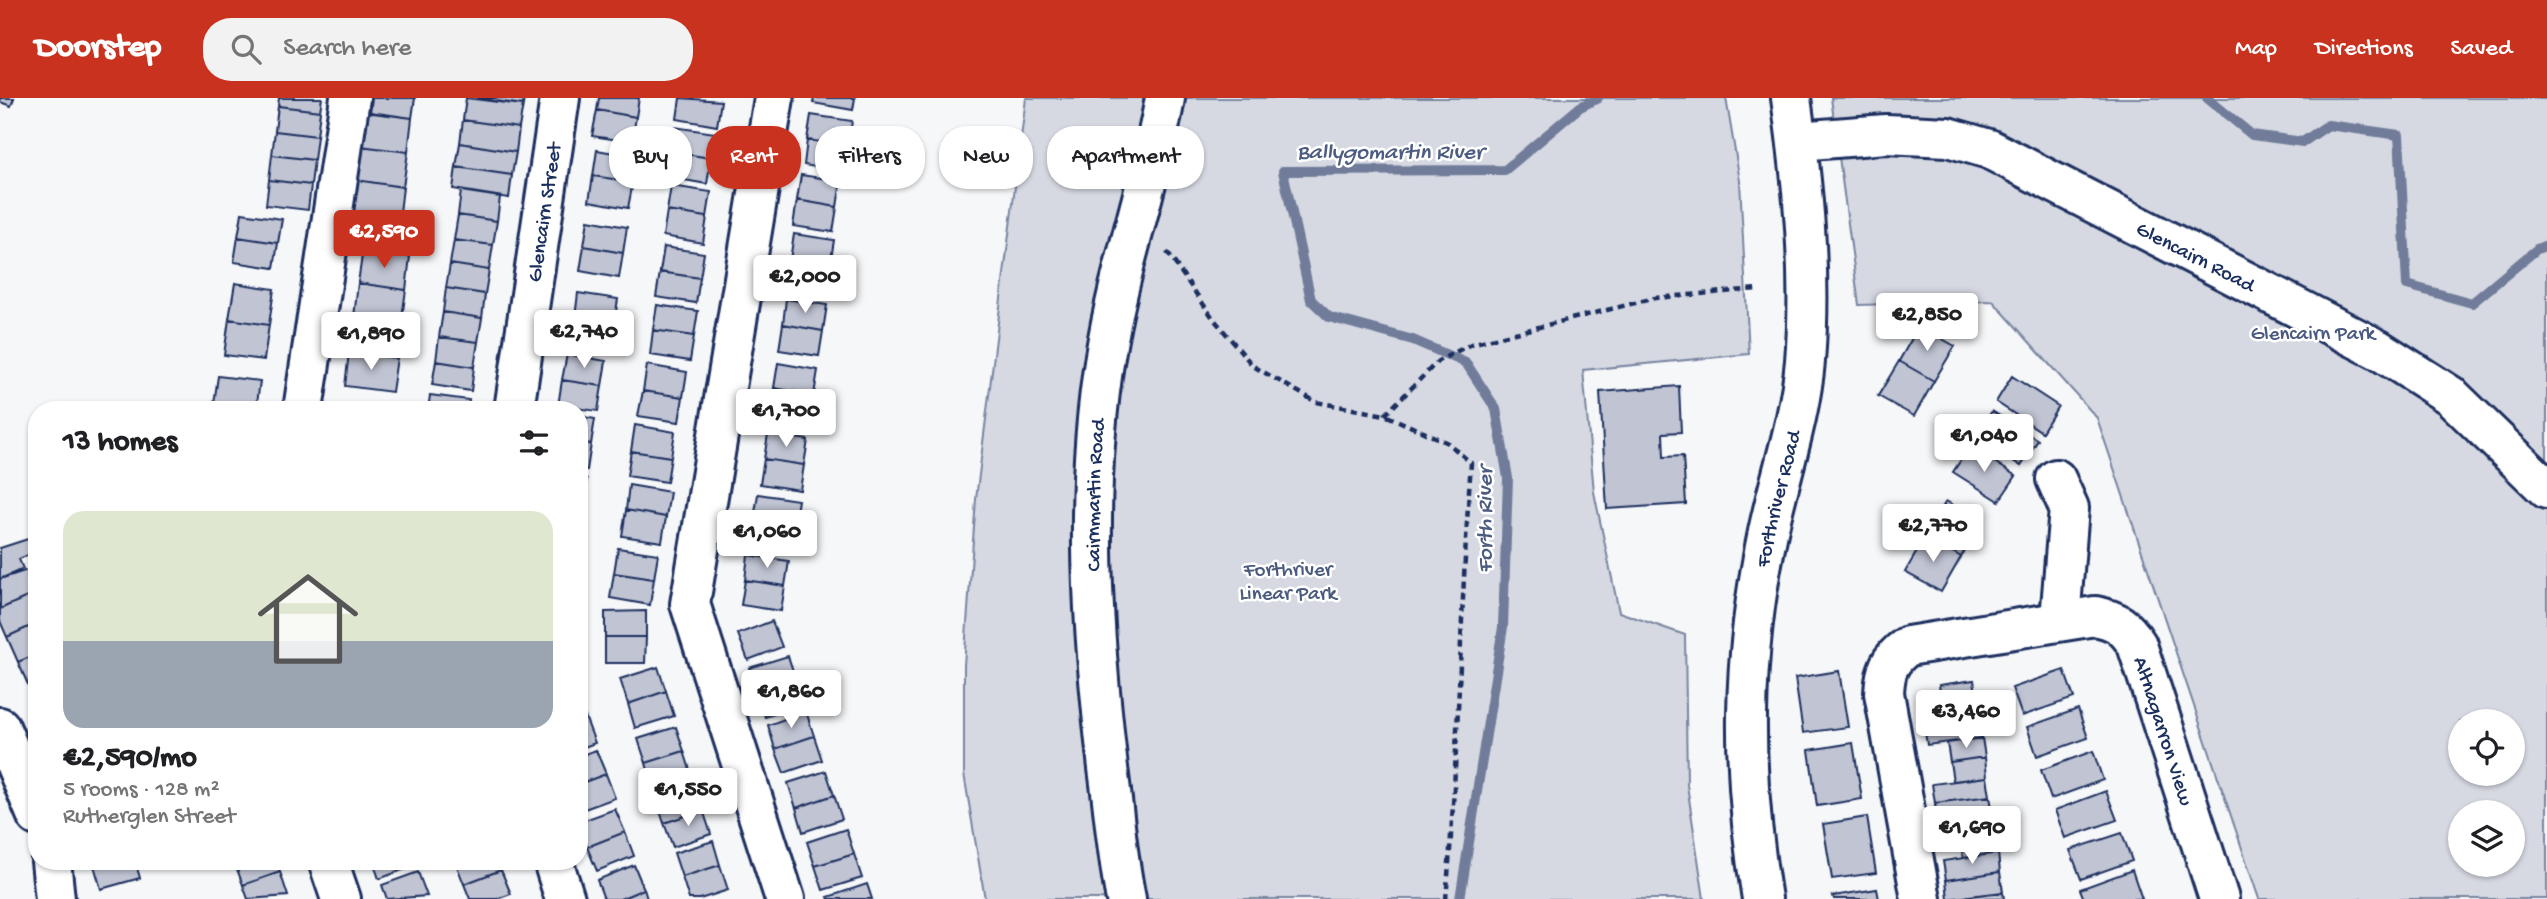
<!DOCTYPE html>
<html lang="en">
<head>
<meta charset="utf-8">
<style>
	:root { --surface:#fff; --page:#f2f2f2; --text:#202124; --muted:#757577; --accent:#c8321e }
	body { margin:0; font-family:"Gochi Hand",sans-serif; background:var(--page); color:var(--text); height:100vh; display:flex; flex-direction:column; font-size:26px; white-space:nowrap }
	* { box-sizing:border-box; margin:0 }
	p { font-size:23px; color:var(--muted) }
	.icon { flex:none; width:38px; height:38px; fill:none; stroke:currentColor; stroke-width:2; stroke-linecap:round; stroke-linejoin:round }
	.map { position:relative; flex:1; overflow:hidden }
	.drawer { position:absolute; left:28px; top:303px; width:560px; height:469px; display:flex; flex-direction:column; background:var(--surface); border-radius:28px; box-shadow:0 2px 5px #0004 }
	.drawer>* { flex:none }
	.hud { position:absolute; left:609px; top:28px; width:665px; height:63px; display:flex; gap:14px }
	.controls { position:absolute; left:2448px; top:611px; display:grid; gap:14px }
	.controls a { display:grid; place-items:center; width:77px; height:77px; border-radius:50%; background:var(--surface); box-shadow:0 2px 5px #0004; font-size:35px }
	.price { position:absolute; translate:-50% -60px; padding:0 16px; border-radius:7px; background:#fff; color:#222; font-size:23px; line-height:46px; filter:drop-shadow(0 2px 4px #0008) }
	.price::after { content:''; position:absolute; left:50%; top:42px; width:21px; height:16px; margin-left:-10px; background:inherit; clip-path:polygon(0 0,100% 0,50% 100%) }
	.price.active { background:var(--accent); color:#fff }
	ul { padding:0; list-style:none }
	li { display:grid; align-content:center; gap:14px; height:371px; padding:0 35px }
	li span { display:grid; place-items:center; height:217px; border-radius:21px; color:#555 }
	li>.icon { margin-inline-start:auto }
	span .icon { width:126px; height:126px; fill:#fffc; stroke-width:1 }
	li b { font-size:30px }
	h2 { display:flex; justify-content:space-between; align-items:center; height:84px; padding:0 35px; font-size:30px }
	.tag { padding:0 24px; border-radius:28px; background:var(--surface); box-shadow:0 2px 5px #0004; font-size:24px; line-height:63px }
	.tag.active { background:var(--accent); color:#fff }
	header { display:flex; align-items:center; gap:42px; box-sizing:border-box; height:98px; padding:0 35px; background:var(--accent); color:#fff }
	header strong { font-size:33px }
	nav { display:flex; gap:38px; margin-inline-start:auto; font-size:24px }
	.search { width:490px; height:63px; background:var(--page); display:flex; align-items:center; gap:18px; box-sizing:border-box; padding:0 24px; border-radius:28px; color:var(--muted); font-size:26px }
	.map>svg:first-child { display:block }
	.green { fill:#d6d9e2; stroke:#7884a0; stroke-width:2; fill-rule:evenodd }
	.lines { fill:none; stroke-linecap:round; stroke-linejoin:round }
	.stream { stroke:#707c99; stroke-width:10 }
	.building { fill:#c0c4d3; stroke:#1b2f5e; stroke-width:2 }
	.minor-casing { stroke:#1b2f5e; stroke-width:44 }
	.path { stroke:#1b2f5e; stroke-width:4.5; stroke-dasharray:7 5; stroke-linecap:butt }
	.minor { stroke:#fff; stroke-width:38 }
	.labels { text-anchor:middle; stroke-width:5; stroke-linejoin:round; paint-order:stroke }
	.street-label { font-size:21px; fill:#1b2f5e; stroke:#fff }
	.park-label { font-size:21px; fill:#4a5a7f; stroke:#fff }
	.water-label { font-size:23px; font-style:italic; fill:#4d5c81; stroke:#fff }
</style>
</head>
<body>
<header>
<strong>Doorstep</strong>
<div class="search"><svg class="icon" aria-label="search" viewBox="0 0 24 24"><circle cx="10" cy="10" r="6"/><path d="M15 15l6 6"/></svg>Search here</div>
<nav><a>Map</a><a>Directions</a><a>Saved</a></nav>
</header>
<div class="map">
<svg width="2547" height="801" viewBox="0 0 2547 801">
	<rect width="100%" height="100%" fill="#f6f7f9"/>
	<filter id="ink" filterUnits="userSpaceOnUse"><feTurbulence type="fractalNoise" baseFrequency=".0143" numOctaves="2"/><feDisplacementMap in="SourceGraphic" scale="14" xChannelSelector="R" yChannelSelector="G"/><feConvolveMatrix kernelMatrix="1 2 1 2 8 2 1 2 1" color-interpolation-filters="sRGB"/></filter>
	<g filter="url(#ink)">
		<path class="green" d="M1026,0h700l14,83 9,173 -166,16 11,122 25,120 66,23 2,150 17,114h-719l-21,-125v-109l12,-166z
			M1831,0h716v801h-288l-162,-481 -104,-117 -134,4zM2460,623h53v53h-53zM2460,714h53v52h-53z"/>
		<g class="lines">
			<path class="stream" d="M2207,0l45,37 51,7 25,-17 71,10 8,150 65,18 65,-54 10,-4
				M1460,801l43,-272 5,-149 -12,-69 -30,-46 -53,-23 -84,-23 -18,-17 -28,-129 222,-1 75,-63 18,-9"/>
		</g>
		<path class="building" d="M0,0h14l-3,8 -11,-4z
			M279,0h43l-2,13 -42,-5z
			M372,0h43l-3,20 -42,-6z
			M466,0l57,7 -4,23 -56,-8z
			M477,0h47l-1,7z
			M599,0h40l-3,19 -39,-7z
			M680,0l41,3 -4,25 -40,-7z
			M814,0h41l-2,12 -40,-7z
			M278,8l42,5 -3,25 -42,-5z
			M597,12l39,7 -4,25 -40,-6z
			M365,14l47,6 -4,34 -48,-6z
			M811,17l41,6 -4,25 -41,-6z
			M463,22l56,8 -3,24 -56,-9z
			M674,29l41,6 -4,25 -40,-6z
			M275,33l42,5 -3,24 -42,-5z
			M807,42l41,6 -5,26 -39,-7z
			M460,45l56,9 -4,23 -56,-8z
			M360,48l48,6 -5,35 -47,-7z
			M597,52l40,7 -4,25 -40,-6z
			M671,54l40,6 -4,26 -40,-7z
			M272,57l42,5 -3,25 -42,-5z
			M456,69l56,8 -3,23 -56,-9z
			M801,77l40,6 -4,26 -40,-7z
			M593,78l40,6 -5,26 -39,-7z
			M269,82l42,5 -3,25 -42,-5z
			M356,82l47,7 -4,34 -48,-6z
			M671,88l40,6 -4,25 -40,-6z
			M461,93l39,6 -3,24 -39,-6z
			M797,102l40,7 -4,25 -40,-6z
			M667,113l40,6 -4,26 -40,-7z
			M242,115l40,6 -4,24 -40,-6z
			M351,117l48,6 -5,33 -47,-6z
			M458,117l39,6 -4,24 -39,-5z
			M588,122l39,7 -4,26 -39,-7z
			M794,136l40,6 -4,26 -40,-6z
			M238,139l40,6 -4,25 -40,-6z
			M454,142l39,5 -4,25 -39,-6z
			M584,148l39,7 -4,25 -39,-7z
			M664,149l40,6 -4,25 -40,-6z
			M363,151l47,7 -4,34 -48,-7z
			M790,162l40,6 -4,25 -40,-6z
			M450,166l39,6 -4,24 -39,-6z
			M660,174l40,6 -4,25 -40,-6z
			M235,185l39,6 -5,36 -40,-6z
			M358,185l48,7 -5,34 -47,-7z
			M446,190l39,6 -3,24 -39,-6z
			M578,195l40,6 -4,25 -39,-6z
			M786,201l41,6 -4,26 -40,-7z
			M657,207l41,6 -4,25 -41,-6z
			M443,214l39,6 -4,24 -39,-5z
			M354,219l47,7 -4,34 -48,-6z
			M575,220l39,6 -4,26 -40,-6z
			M229,221l40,6 -5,35 -40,-5z
			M783,226l40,7 -4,25 -40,-6z
			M1919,228l36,20 -21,35 -35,-20z
			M653,232l41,6 -4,25 -40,-6z
			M439,239l39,5 -4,25 -38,-6z
			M349,254l48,6 -5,34 -47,-6z
			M567,256l39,7 -4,25 -40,-6z
			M436,263l38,6 -3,24 -39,-6z
			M1899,263l35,20 -20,35 -36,-20z
			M778,265l40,7 -4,25 -40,-7z
			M647,267l40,7 -4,25 -40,-6z
			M218,278l42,5 -4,29h-43z
			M2012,278l46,30 -16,26 -46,-30z
			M562,282l40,6 -4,25 -40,-5z
			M1679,288l2,46 -18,1 1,24 19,-1 3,48 -79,5 -7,-117z
			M774,290l40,7 -3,25 -41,-6z
			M643,293l40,6 -4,25 -41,-6z
			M430,297l39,5 -1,10h-40z
			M1992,313l46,29 -17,26 -46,-30z
			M579,318l16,3 -4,25 -12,-2z
			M635,327l40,7 -4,25 -40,-6z
			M768,336l40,6 -4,25 -40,-6z
			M579,344l12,2 -4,26 -8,-2z
			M1970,348l46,30 -17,25 -46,-29z
			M631,353l40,6 -4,25 -40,-6z
			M764,361l40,6 -4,25 -40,-6z
			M579,379l8,2 -4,25 -4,-1z
			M629,387l41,7 -4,25 -40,-7z
			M758,396l40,6 -4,25 -40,-6z
			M1946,403l36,21 -21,35 -35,-21z
			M626,412l40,7 -4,25 -40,-6z
			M754,421l40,6 -4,26 -40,-6z
			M1926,438l35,21 -20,35 -36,-20z
			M31,440l6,13 -18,8 4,10 -23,10v-31z
			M618,450l40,6 -4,25 -40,-6z
			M748,457l41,6 -4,25 -40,-6z
			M37,469l-3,27 -34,15v-30z
			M614,475l40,6 -4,26 -40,-7z
			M745,482l40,6 -4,25 -40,-6z
			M34,496l3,29 -30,14 -7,-16v-12z
			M646,513v26h-41v-25z
			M772,523l10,26 -34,13 -10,-26z
			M37,525v31l-19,8 -11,-25z
			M605,539h41l-1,26h-40z
			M37,556v30l-8,3 -11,-25z
			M788,558l8,24 -39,13 -8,-25z
			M658,569l8,24 -38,13 -8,-25z
			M2064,572l10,28 -52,18 -10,-28z
			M1839,573l9,56 -45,6 -8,-55z
			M796,582l8,25 -39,12 -8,-24z
			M1974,582l3,19 -35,5 -3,-19z
			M37,586v21l-8,-18z
			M666,593l8,25 -39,12 -7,-24z
			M1977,601l3,20 -56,7 -3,-19z
			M579,605l7,16 -7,2z
			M2078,611l10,29 -51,18 -10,-29z
			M806,613l8,25 -39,13 -7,-24z
			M586,621l9,24 -16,6v-28z
			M1980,621l2,19 -55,7 -3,-19z
			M676,629l8,24 -38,12 -8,-24z
			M814,638l8,24 -38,13 -9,-24z
			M1982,640l3,19 -35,5 -3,-19z
			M1853,645l9,56 -45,7 -8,-56z
			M596,652l10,24 -27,10v-28z
			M684,653l8,25 -39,12 -7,-25z
			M2093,653l10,29 -52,19 -10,-29z
			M1985,659l2,20 -34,4 -3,-19z
			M826,673l8,24 -38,13 -8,-25z
			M606,676l9,24 -36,13v-27z
			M1987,679l3,19 -55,7 -3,-19z
			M695,688l8,24 -39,13 -8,-24z
			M2106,693l11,29 -52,18 -10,-28z
			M834,697l8,24 -39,13 -7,-24z
			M1990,698l3,19 -56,7 -2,-19z
			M615,711l10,23 -38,15 -8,-25z
			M703,712l8,24 -38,13 -9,-24z
			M1993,717l2,19 -34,5 -3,-20z
			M1867,719l9,56 -44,6 -9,-55z
			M846,731l8,25 -39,12 -8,-24z
			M625,734l9,24 -37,15 -10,-24z
			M2122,735l10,28 -51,18 -11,-29z
			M1995,736l3,19 -35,5 -2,-19z
			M713,743l7,24 -38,12 -8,-24z
			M1998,755l2,19 -54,8 -3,-19z
			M854,756l8,24 -39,12 -8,-24z
			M135,763l5,17 -39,11 -8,-27z
			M234,763h42l4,11 -37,13z
			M373,763h41l2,4 -37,14z
			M455,763h43l3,9 -37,14z
			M634,767l10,24 -24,10h-16l-7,-19z
			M720,767l8,25 -28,9h-11l-7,-22z
			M501,772l10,24 -14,5h-27l-6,-15z
			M2132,772l10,29h-58l-4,-10z
			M280,774l8,24 -40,3 -5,-14z
			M418,774l9,24 -40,3 -5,-14z
			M2000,774l3,20 -55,7 -2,-19z
			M867,786l5,15h-43l-1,-2z
			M644,791l3,10h-27z
			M1877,791l2,10h-45l-1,-3z
			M2003,794l1,7h-35l-1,-3z"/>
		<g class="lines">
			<g class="minor-casing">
				<g id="minor">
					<path d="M774,0l-84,506 95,295"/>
					<path id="s1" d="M1797,43l89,-7 62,3 41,12 390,201 72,46 96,93"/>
					<path d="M303,312l47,-312"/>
					<path id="s2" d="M514,312l46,-312"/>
					<path d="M2056,381l13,29 -9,112"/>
					<path d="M0,629l37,89"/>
					<path d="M51,763l4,38"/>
					<path d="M328,763l13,38"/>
					<path d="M553,763l12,38"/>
					<path id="s3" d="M1126,801c-9,-43 -12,-88 -18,-131 -16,-138 -25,-274 -3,-412 14,-88 45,-171 60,-258"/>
					<path id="s4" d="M1762,801c-21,-128 -21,-240 6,-367 12,-57 32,-113 37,-171 7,-87 -2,-176 -14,-263"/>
					<path id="s5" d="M1921,801l-37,-206c1,-22 5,-34 24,-47l187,-30c22,4 31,11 42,29l82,254"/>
				</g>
			</g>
			<path class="path" d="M1167,154l46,66 40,48 63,36 69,13 63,28 23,20c-11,145 -12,291 -25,436
				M1385,317l53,-54 33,-17 184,-46 102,-9"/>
			<use href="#minor" class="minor"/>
		</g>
	</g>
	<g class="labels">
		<g class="street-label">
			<text dy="7" stroke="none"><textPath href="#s2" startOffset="200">Glencairn Street</textPath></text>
			<text dy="7" stroke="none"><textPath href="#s1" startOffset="427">Glencairn Road</textPath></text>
			<text dy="7" stroke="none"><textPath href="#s3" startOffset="406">Cairnmartin Road</textPath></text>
			<text dy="7" stroke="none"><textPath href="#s4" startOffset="404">Forthriver Road</textPath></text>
			<text dy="7" stroke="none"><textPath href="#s5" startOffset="597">Altnagarron View</textPath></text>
		</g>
		<g class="park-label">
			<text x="2313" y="241">Glencairn Park</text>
			<text x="1288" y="477">Forthriver<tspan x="1288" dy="24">Linear Park</tspan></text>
		</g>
		<g class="water-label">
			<text x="1390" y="60">Ballygomartin River</text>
			<text transform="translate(1483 422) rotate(-90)" y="8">Forth River</text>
		</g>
	</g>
</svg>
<div class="controls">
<a><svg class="icon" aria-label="locate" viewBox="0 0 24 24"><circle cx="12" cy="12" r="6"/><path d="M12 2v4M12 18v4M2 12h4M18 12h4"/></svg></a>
<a><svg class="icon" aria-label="layers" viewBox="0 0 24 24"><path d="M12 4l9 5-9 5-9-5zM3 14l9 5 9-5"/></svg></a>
</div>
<b class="price active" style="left:384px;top:172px">€2,590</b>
<b class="price" style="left:805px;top:217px">€2,000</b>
<b class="price" style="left:1927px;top:255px">€2,850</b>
<b class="price" style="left:584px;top:272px">€2,740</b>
<b class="price" style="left:371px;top:274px">€1,890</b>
<b class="price" style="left:786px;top:351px">€1,700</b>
<b class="price" style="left:1984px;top:376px">€1,040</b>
<b class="price" style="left:1933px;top:466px">€2,770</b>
<b class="price" style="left:767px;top:472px">€1,060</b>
<b class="price" style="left:791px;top:632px">€1,860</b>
<b class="price" style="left:1966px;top:652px">€3,460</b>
<b class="price" style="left:688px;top:730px">€1,550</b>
<b class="price" style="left:1972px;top:768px">€1,690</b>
<div class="hud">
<a class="tag">Buy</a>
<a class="tag active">Rent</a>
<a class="tag">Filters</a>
<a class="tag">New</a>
<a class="tag">Apartment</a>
</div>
<section class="drawer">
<h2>13 homes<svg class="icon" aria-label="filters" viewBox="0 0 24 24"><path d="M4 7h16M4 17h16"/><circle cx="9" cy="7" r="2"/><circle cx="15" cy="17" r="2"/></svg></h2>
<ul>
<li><span style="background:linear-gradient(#dfe7d0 60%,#9aa5b1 0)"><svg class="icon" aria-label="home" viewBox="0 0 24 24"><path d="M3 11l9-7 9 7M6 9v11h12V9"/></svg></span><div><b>€2,590/mo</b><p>5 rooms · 128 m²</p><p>Rutherglen Street</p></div></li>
</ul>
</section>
</div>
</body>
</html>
